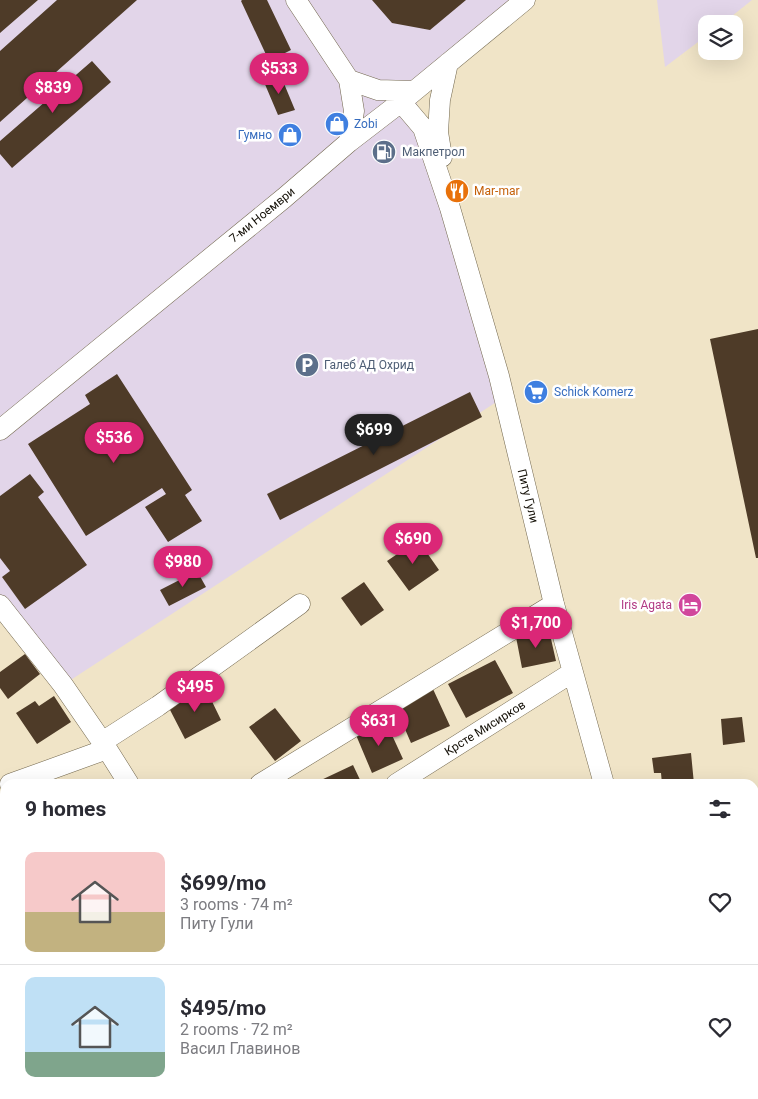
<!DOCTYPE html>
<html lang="en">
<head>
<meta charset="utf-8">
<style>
	:root { --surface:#fff; --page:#f7f7f7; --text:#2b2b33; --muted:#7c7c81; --line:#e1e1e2; --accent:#db2777 }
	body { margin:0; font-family:Roboto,sans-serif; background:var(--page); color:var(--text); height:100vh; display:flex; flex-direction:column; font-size:19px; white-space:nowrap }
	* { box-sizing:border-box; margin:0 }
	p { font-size:16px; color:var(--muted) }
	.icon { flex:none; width:28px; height:28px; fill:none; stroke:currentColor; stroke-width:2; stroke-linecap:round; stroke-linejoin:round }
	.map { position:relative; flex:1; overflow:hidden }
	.panel { position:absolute; left:0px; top:779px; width:759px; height:321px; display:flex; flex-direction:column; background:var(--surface); border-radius:15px 15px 0 0; box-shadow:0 5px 20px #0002 }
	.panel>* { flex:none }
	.fabs { position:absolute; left:698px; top:15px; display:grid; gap:10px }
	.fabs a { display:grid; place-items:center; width:45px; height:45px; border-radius:10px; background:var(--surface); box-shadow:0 5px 20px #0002; font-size:25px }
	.price { position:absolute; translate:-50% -42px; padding:0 11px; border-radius:18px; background:var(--accent); color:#fff; font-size:16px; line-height:32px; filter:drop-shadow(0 1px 2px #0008) }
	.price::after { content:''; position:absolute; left:50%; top:30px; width:15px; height:11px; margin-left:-8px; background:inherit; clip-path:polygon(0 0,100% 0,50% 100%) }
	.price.on { background:#222; color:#fff }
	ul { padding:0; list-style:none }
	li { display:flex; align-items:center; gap:15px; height:125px; padding:0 25px }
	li+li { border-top:1px solid var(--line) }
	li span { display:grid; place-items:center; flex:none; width:140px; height:100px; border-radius:10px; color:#555 }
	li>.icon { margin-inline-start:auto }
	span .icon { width:60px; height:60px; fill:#fffc; stroke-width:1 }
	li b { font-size:21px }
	h2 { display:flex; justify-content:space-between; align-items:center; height:60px; padding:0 25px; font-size:21px }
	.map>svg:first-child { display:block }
	.industrial { fill:#e2d5e9 }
	.building { fill:#4e3b28 }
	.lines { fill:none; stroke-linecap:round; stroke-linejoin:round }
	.minor-casing { stroke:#73684f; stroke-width:21 }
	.minor { stroke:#fff; stroke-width:20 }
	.labels { text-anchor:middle; stroke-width:5; stroke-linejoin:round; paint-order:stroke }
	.shop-label { font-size:12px; fill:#366cbe; stroke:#fff; text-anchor:start }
	.service-label { font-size:12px; fill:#4e5e75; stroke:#fff; text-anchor:start }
	.food-label { font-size:12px; fill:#c56008; stroke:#fff; text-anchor:start }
	.street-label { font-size:12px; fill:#130f06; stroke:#fff }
	.hotel-label { font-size:12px; fill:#b23c85; stroke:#fff; text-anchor:end }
</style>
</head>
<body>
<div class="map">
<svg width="758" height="1099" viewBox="0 0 758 1099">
	<rect width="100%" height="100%" fill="#f0e4c7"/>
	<path class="industrial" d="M0,0h525l-112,91 37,117 54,189 -441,288 -63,-67z
		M657,0h95l-30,24h-16v12l-41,31z"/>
	<path class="building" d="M0,0h38l-38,33z
		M57,0h80l-137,122v-71z
		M242,0h25l24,50 -22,11 -28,-60z
		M372,0h94l-36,30 -38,-7z
		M92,61l19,21 -99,86 -12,-14v-13z
		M280,74l15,36 -17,5 -14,-33z
		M758,329v229h-2l-46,-219z
		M117,374l75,116 -7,5 17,26 -34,21 -23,-35 21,-13 -4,-6 -76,48 -58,-92 62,-40 -5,-9z
		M470,392l12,25 -202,103 -13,-26z
		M30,474l14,18 -6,5 49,68 -62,44 -23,-32 8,-6 -10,-13v-62z
		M418,540l21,30 -30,21 -22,-30z
		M197,571l9,16 -37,19 -9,-16z
		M364,582l20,28 -23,16 -20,-28z
		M549,630l7,31 -34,7 -6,-31z
		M25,654l15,20 -32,25 -8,-11v-16z
		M495,660l18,33 -47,25 -18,-34z
		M205,687l16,33 -36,19 -17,-33z
		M433,689l17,37 -39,17 -16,-37z
		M54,696l17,26 -34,22 -21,-31 19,-12 4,5z
		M275,708l26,33 -26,20 -26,-34z
		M742,717l3,25 -22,3 -2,-26z
		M386,722l17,37 -31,14 -16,-38z
		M691,753l3,31h-32l-1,-11h-7l-2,-15z
		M353,765l9,19h-42l-1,-3z
		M5,961v31l-5,2v-31z
		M30,1095h26l2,4h-33l-1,-2z
		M315,1095h32l1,4h-32z
		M468,1095h24l1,4h-24z
		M499,1095h63l1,4h-63z"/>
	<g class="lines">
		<g class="minor-casing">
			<path id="minor" d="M296,0l53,80 5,31 -5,31
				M349,80l29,10 35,1
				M401,102l22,26 27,80 49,168 55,228 50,180
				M442,157l-4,-25 2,-32 8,-37
				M0,430l284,-232 65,-56 52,-40 124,-102
				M0,605l63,80 44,64 22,35
				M102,742l56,-36 142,-102
				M10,784l97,-35
				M260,784l294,-180
				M396,784l177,-112
				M0,1007l5,-3
				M74,1095l1,4
				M432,1095l2,4
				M585,1099l1,-4"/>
		</g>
		<use href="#minor" class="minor"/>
	</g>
	<defs>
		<g id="shop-disc" transform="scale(1.25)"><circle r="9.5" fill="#3f7fe0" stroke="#fff"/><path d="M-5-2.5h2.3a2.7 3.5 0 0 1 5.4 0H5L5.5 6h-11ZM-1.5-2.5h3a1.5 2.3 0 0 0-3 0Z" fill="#fff"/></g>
		<g id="fuel-disc" transform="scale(1.25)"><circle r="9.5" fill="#5c6f8a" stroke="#fff"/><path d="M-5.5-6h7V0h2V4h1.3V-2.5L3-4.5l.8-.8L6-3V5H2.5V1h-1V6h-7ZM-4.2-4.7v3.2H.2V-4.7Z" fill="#fff"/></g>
		<g id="restaurant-disc" transform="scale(1.25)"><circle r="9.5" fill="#e8710a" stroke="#fff"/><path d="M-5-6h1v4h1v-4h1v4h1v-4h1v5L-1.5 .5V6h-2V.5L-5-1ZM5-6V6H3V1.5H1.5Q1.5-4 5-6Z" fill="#fff"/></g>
		<g id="parking-disc" transform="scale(1.25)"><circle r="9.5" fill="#5c6f8a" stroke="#fff"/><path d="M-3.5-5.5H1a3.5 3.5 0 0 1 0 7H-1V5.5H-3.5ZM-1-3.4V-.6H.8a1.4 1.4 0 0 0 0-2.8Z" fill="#fff"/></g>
		<g id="supermarket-disc" transform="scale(1.25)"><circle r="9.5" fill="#3f7fe0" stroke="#fff"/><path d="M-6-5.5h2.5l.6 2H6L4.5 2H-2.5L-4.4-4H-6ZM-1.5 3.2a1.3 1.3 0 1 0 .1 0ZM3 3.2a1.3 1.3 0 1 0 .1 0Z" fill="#fff"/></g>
		<g id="hotel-disc" transform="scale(1.25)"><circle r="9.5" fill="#d1479c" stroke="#fff"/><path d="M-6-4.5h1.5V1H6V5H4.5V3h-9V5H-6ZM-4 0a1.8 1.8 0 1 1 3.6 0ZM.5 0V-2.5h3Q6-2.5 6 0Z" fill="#fff"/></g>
	</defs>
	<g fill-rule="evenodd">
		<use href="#shop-disc" x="337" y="124"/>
		<use href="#shop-disc" x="290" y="135"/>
		<use href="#fuel-disc" x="384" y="152"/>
		<use href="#restaurant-disc" x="457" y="191"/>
		<use href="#parking-disc" x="307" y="365"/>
		<use href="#supermarket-disc" x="536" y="392"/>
		<use href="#hotel-disc" x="690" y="605"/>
	</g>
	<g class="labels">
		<g class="shop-label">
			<text x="354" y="128">Zobi</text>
			<text x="272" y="139" text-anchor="end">Гумно</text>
			<text x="554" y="396">Schick Komerz</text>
		</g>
		<g class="service-label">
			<text x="402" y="156">Макпетрол</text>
			<text x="324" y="369">Галеб АД Охрид</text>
		</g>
		<g class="food-label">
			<text x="474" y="195">Mar-mar</text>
		</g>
		<g class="street-label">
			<text transform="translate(262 215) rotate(-39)" y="4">7-ми Ноември</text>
			<text transform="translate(528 496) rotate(76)" y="4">Питу Гули</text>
			<text transform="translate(485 728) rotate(-32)" y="4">Крсте Мисирков</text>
		</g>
		<g class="hotel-label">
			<text x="672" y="609">Iris Agata</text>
		</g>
	</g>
</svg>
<div class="fabs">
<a><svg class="icon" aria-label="layers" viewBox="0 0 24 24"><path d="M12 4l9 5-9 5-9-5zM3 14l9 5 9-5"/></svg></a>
</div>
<b class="price" style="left:279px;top:95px">$533</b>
<b class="price" style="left:53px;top:114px">$839</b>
<b class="price on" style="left:374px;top:456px">$699</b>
<b class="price" style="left:114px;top:464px">$536</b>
<b class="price" style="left:413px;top:565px">$690</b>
<b class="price" style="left:183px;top:588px">$980</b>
<b class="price" style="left:536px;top:649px">$1,700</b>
<b class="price" style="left:195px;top:713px">$495</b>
<b class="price" style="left:379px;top:747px">$631</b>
<section class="panel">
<h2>9 homes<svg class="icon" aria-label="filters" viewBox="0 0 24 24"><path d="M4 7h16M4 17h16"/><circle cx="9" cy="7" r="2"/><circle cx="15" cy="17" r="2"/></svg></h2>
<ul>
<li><span style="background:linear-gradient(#f6c9c9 60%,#c2b280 0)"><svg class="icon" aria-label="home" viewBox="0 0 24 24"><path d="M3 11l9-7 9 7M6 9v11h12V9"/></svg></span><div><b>$699/mo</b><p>3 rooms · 74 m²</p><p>Питу Гули</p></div><svg class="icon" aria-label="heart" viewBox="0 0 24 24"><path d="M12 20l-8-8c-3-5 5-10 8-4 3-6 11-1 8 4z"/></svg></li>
<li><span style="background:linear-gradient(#bfe0f5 75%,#7fa58c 0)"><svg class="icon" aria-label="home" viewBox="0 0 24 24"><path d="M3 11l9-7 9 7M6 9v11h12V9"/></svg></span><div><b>$495/mo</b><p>2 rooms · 72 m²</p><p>Васил Главинов</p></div><svg class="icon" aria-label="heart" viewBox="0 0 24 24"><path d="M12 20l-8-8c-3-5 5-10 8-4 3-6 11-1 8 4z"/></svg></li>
</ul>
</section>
</div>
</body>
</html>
